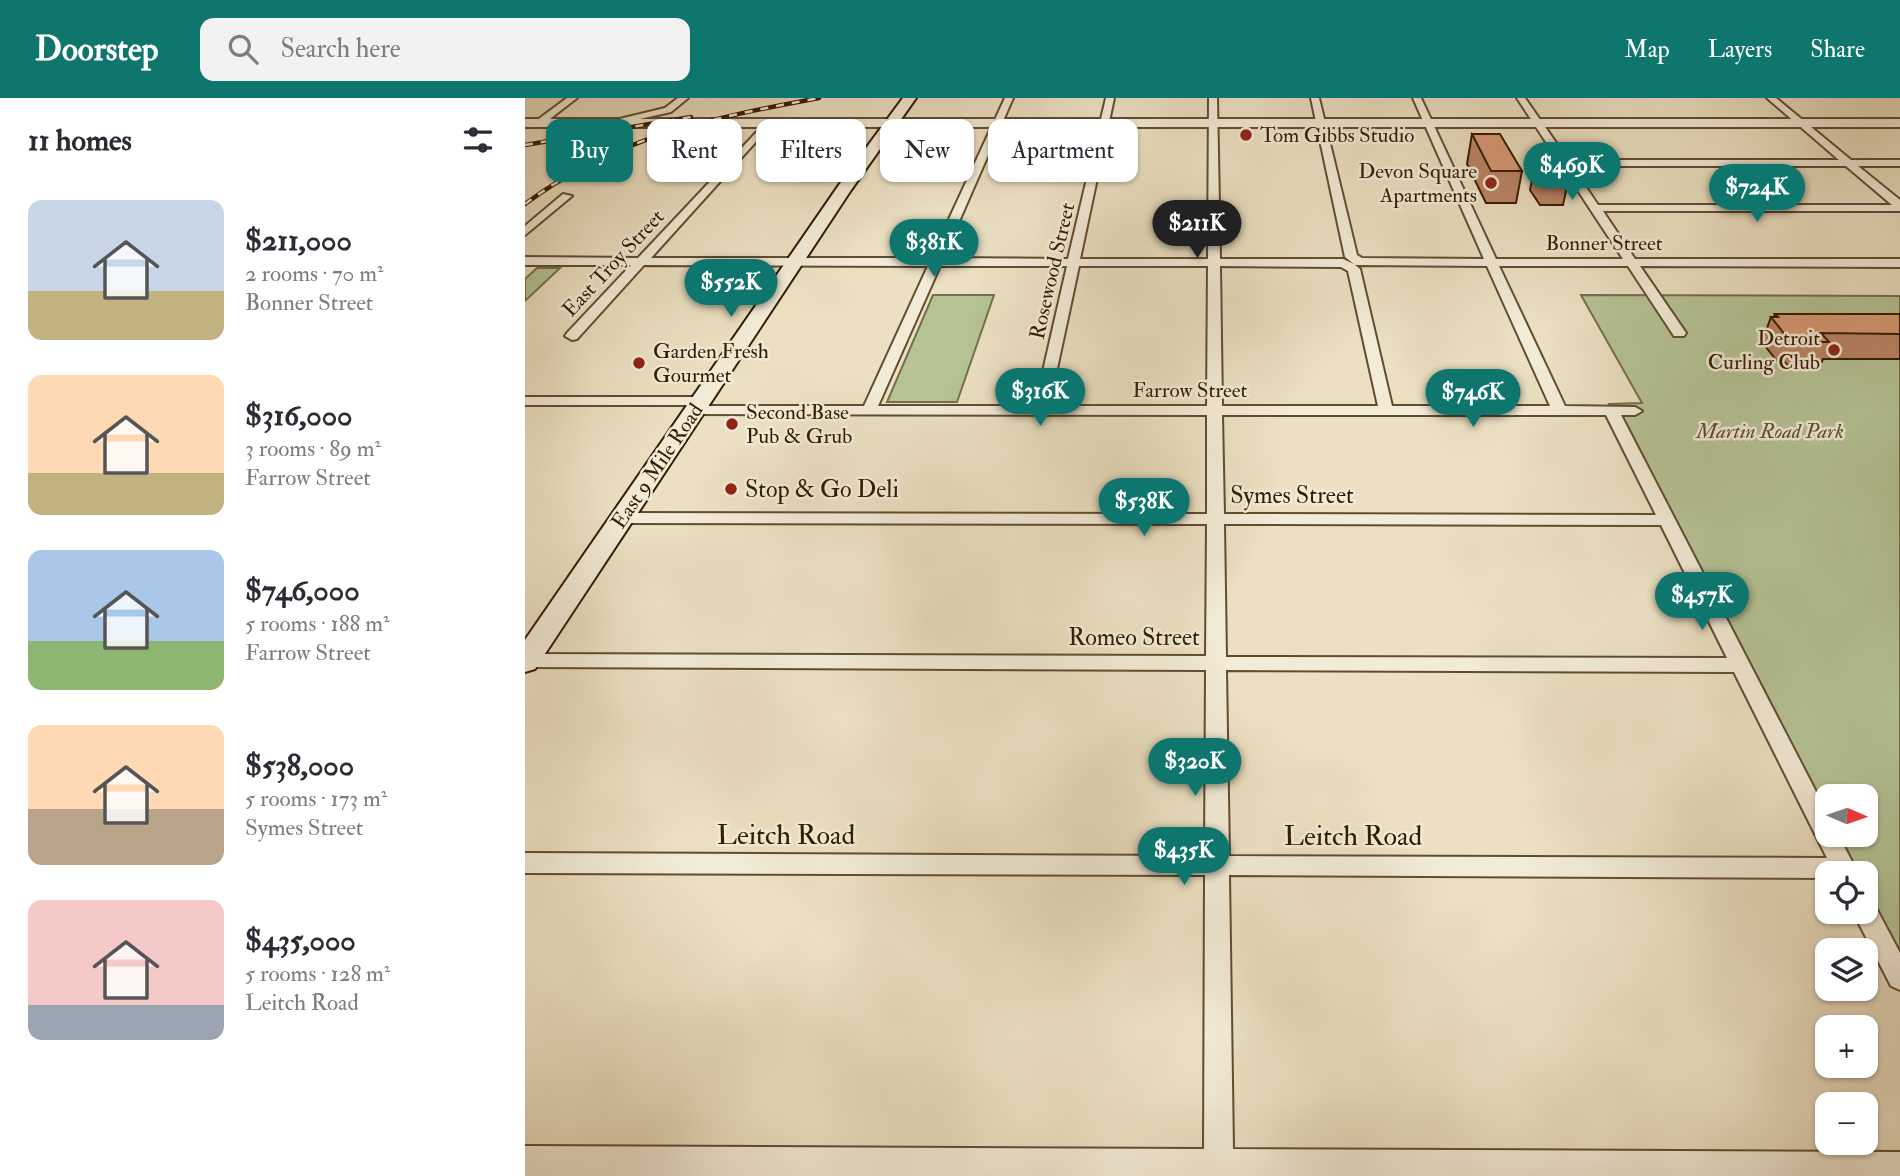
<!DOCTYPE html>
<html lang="en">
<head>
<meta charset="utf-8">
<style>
	:root { --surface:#fff; --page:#f2f2f3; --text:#2b2b33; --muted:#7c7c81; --accent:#0f766e }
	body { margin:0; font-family:"IM FELL Double Pica",serif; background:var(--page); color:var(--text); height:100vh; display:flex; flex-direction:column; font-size:26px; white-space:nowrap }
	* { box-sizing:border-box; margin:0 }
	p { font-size:23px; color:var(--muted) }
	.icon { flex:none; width:38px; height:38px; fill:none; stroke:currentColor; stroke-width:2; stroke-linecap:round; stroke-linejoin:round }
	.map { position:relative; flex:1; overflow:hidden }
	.panel { display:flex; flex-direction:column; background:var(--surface); width:525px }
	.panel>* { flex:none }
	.guide { position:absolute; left:21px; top:21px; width:665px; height:63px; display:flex; gap:14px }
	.needle { width:46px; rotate:92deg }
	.tools { position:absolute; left:1290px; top:686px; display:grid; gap:14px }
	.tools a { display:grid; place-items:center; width:63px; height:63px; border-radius:14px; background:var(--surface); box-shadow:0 2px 5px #0004; font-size:35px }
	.price { position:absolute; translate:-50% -60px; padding:0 16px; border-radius:24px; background:var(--accent); color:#fff; font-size:23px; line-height:46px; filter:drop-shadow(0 2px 4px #0008) }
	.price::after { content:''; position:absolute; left:50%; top:42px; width:21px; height:16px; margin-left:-10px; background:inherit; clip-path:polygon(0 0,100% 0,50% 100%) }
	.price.current { background:#222; color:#fff }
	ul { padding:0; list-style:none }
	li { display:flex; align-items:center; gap:21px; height:175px; padding:0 28px }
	li span { display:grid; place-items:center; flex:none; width:196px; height:140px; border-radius:14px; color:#555 }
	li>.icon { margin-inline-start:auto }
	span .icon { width:84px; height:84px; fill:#fffc; stroke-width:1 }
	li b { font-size:30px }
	h2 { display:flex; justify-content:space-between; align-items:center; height:84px; padding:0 28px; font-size:30px }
	.tag { padding:0 24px; border-radius:14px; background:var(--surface); box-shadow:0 2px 5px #0004; font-size:24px; line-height:63px }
	.tag.current { background:var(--accent); color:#fff }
	header { display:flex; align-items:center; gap:42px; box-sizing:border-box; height:98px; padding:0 35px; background:var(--accent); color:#fff }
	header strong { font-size:33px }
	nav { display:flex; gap:38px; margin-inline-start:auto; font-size:24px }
	.search { width:490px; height:63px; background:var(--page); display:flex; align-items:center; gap:18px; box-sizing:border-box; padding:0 24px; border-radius:14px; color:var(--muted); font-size:26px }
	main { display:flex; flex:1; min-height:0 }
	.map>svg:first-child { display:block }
	.green { fill:#b5c395; stroke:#746f4a; stroke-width:2 }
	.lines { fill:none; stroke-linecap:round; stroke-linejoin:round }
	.minor-casing { stroke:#624c30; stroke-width:4 }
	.tertiary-casing { stroke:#624c30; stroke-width:4 }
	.secondary-casing { stroke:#341b00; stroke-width:4 }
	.minor { fill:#f2ebd7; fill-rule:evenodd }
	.tertiary { fill:#f2ebd7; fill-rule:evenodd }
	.secondary { fill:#f2ebd7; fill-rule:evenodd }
	.rail-casing { stroke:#341b00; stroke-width:4.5 }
	.rail { stroke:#f2ebd7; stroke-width:2.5; stroke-dasharray:8; stroke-linecap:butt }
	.wall { fill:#ba8465; stroke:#341b00; stroke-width:2 }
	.building { fill:#d89975; stroke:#341b00; stroke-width:2 }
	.poi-dot { fill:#8f2418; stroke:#f2ebd7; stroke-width:2.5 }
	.labels { text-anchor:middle; stroke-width:5; stroke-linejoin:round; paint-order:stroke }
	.far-poi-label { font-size:21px; fill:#341b00; stroke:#f2ebd7; text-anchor:start }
	.far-street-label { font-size:21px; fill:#341b00; stroke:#f2ebd7 }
	.far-park-label { font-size:21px; font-style:italic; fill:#5b4d2d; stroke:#f2ebd7 }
	.poi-label { font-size:24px; fill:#341b00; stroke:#f2ebd7; text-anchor:start }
	.street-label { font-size:24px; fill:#341b00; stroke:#f2ebd7 }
	.near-street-label { font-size:28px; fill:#341b00; stroke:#f2ebd7 }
</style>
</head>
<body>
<header>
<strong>Doorstep</strong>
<div class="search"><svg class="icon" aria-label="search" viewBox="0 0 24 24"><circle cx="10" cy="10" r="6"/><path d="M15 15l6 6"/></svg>Search here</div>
<nav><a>Map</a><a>Layers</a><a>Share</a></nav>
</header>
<main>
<section class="panel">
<h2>11 homes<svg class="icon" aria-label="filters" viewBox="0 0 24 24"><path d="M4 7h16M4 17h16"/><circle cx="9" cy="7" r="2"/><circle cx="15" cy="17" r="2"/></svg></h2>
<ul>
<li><span style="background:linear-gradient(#c9d6e8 65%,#c2b280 0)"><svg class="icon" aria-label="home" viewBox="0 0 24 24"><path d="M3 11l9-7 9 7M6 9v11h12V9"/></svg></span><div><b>$211,000</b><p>2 rooms · 70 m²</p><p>Bonner Street</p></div></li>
<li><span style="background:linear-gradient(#ffd9b3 70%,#c2b280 0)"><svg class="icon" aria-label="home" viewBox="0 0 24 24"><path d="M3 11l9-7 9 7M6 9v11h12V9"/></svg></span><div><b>$316,000</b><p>3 rooms · 89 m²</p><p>Farrow Street</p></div></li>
<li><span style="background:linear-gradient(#a9c7e8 65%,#8fb573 0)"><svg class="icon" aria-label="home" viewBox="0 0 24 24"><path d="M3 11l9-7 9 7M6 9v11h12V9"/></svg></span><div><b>$746,000</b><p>5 rooms · 188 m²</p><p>Farrow Street</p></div></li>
<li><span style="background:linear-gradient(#ffd9b3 60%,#b9a48a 0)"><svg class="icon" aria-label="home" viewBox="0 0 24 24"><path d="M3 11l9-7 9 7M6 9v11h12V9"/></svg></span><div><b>$538,000</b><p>5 rooms · 173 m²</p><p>Symes Street</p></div></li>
<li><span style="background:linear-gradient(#f6c9c9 75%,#9aa5b1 0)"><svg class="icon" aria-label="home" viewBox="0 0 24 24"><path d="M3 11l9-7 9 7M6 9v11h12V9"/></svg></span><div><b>$435,000</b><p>5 rooms · 128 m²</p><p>Leitch Road</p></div></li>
</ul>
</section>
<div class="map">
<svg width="1375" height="1078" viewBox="0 0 1375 1078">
	<rect width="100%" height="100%" fill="#ebe0c2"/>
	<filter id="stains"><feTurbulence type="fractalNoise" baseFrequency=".00286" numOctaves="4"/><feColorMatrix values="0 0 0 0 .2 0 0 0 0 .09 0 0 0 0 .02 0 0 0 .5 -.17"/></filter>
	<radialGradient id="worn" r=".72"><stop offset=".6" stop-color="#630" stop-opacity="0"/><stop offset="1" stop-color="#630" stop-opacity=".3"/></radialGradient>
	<path class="green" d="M12,170h23l-35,33v-22z
		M408,197h61l-37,107h-70z
		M1056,197l319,1v680l-34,-68 -1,-35h-17l-20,-38h37v-39h-38v37l-218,-429 33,-1z"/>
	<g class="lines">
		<g class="minor-casing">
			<path id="minor" d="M42,0h10l-35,27h-6v-4z
				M153,0h10l-17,14 -63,14 -5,-3 62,-15z
				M480,0h8l-70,160 125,1 38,-161h8l-34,161h128l1,-161h8l3,161h123l11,5 -9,-7 -34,-159h8l38,157 5,3 122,1 -71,-161h8l75,161h127l-106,-161h8l43,62h271l-72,-62h9l75,62h49v6h-42l42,34v11h-297l32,48h265v8l-260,-1 46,67 -2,3h-10l-46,-70h-129l66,140 70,1 7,4 -7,4h-14l206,398v22h11l20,38h-31v5l-598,-3 4,274 667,3v24h-1375v-30l679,3 1,-274 -680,-2v-20l680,3 1,-186 -681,-3 1,-13 680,2 1,-132 -586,-1 -8,-5 8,-5 586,1v-99l-512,-1 -7,-4 7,-4h169l64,-140 -284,-1 -67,74 -5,1 -7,-4 2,-3 64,-68h-106v-8l113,1 130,-138 3,5 -120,133h280zM1047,68h274l46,39h-294zM830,167l132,1 63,140h-158l-32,-137zM415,168h127l-32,140h-157zM554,168h129l-1,140h-158zM695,168l121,1 7,4 30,135h-156zM697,317h384l50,100 -432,-1zM699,426l437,1 66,133 -501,-1zM701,572l508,2 93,186 -598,-2z
				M38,96l9,2 -47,39v-9z
				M0,299h176l7,4 -7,4h-176z
				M1340,803l9,3 26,49v37l-9,-4 -38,-74h12z"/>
		</g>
		<g class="tertiary-casing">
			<path id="tertiary" d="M0,21h1375v8h-1375z"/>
		</g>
		<g class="secondary-casing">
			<path id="secondary" d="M378,0h13l-65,92 -316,479 -10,3v-32l314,-455z"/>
		</g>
		<use href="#minor" class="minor"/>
		<use href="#tertiary" class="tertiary"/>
		<use href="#secondary" class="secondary"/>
		<g class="rail-casing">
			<path id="rail" d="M0,47l166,-28
				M0,106c90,-67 186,-86 294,-106"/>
		</g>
		<use href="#rail" class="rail"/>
	</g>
	<path class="wall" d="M947,36l50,37 -6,32h-30l-19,-39z
		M1011,61l34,14 -7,32h-23l-10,-15z
		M1250,216h125v45h-77l-4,9h-30l-5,-7h-7l-15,-19 9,-25h3z"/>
	<path class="building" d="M947,36h28l22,37h-31z
		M1011,61h24l10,14h-24z
		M1250,216h125v20l-79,-1 8,9h-30l-6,-6h-7l-15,-19h7z"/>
	<g class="poi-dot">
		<circle cx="721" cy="37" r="7"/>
		<circle cx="966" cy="85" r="7"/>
		<circle cx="1309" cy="252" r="7"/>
		<circle cx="114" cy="265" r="7"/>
		<circle cx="207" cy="326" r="7"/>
		<circle cx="206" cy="391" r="7"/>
	</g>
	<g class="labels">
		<g class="far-poi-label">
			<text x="735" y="44">Tom Gibbs Studio</text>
			<text x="952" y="80" text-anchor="end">Devon Square<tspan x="952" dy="24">Apartments</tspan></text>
			<text x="1295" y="247" text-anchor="end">Detroit<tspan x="1295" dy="24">Curling Club</tspan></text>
			<text x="128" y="260">Garden Fresh<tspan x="128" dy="24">Gourmet</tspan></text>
			<text x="221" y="321">Second Base<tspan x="221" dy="24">Pub &amp; Grub</tspan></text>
		</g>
		<g class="far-street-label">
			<text x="1079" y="152">Bonner Street</text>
			<text transform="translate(88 165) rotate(-47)" y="7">East Troy Street</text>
			<text transform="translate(527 173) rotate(-77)" y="7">Rosewood Street</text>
			<text x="665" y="299">Farrow Street</text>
			<text transform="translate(132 368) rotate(-56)" y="7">East 9 Mile Road</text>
		</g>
		<g class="far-park-label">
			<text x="1245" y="340">Martin Road Park</text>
		</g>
		<g class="poi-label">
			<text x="220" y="399">Stop &amp; Go Deli</text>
		</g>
		<g class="street-label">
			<text x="767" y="405">Symes Street</text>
			<text x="609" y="547">Romeo Street</text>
		</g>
		<g class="near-street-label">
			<text x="261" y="746">Leitch Road</text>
			<text x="828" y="747">Leitch Road</text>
		</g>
	</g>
	<rect width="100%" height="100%" filter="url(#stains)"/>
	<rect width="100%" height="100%" fill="url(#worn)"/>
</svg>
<div class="tools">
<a><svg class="needle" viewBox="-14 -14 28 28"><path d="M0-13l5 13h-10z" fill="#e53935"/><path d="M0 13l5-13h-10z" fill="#7c7c81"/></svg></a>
<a><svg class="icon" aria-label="locate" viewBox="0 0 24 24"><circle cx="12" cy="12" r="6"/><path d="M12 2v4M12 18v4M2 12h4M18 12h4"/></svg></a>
<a><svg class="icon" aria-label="layers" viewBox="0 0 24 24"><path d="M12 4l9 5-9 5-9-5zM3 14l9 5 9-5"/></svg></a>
<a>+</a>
<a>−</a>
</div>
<b class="price" style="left:1047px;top:104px">$469K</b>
<b class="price" style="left:1232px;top:126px">$724K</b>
<b class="price current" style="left:672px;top:162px">$211K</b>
<b class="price" style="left:409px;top:181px">$381K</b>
<b class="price" style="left:206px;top:221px">$552K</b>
<b class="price" style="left:515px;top:330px">$316K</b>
<b class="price" style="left:948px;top:331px">$746K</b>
<b class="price" style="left:619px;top:440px">$538K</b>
<b class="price" style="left:1177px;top:534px">$457K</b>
<b class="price" style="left:670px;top:700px">$320K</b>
<b class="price" style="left:659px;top:789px">$435K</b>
<div class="guide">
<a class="tag current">Buy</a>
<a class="tag">Rent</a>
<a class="tag">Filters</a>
<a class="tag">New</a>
<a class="tag">Apartment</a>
</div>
</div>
</main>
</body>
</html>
